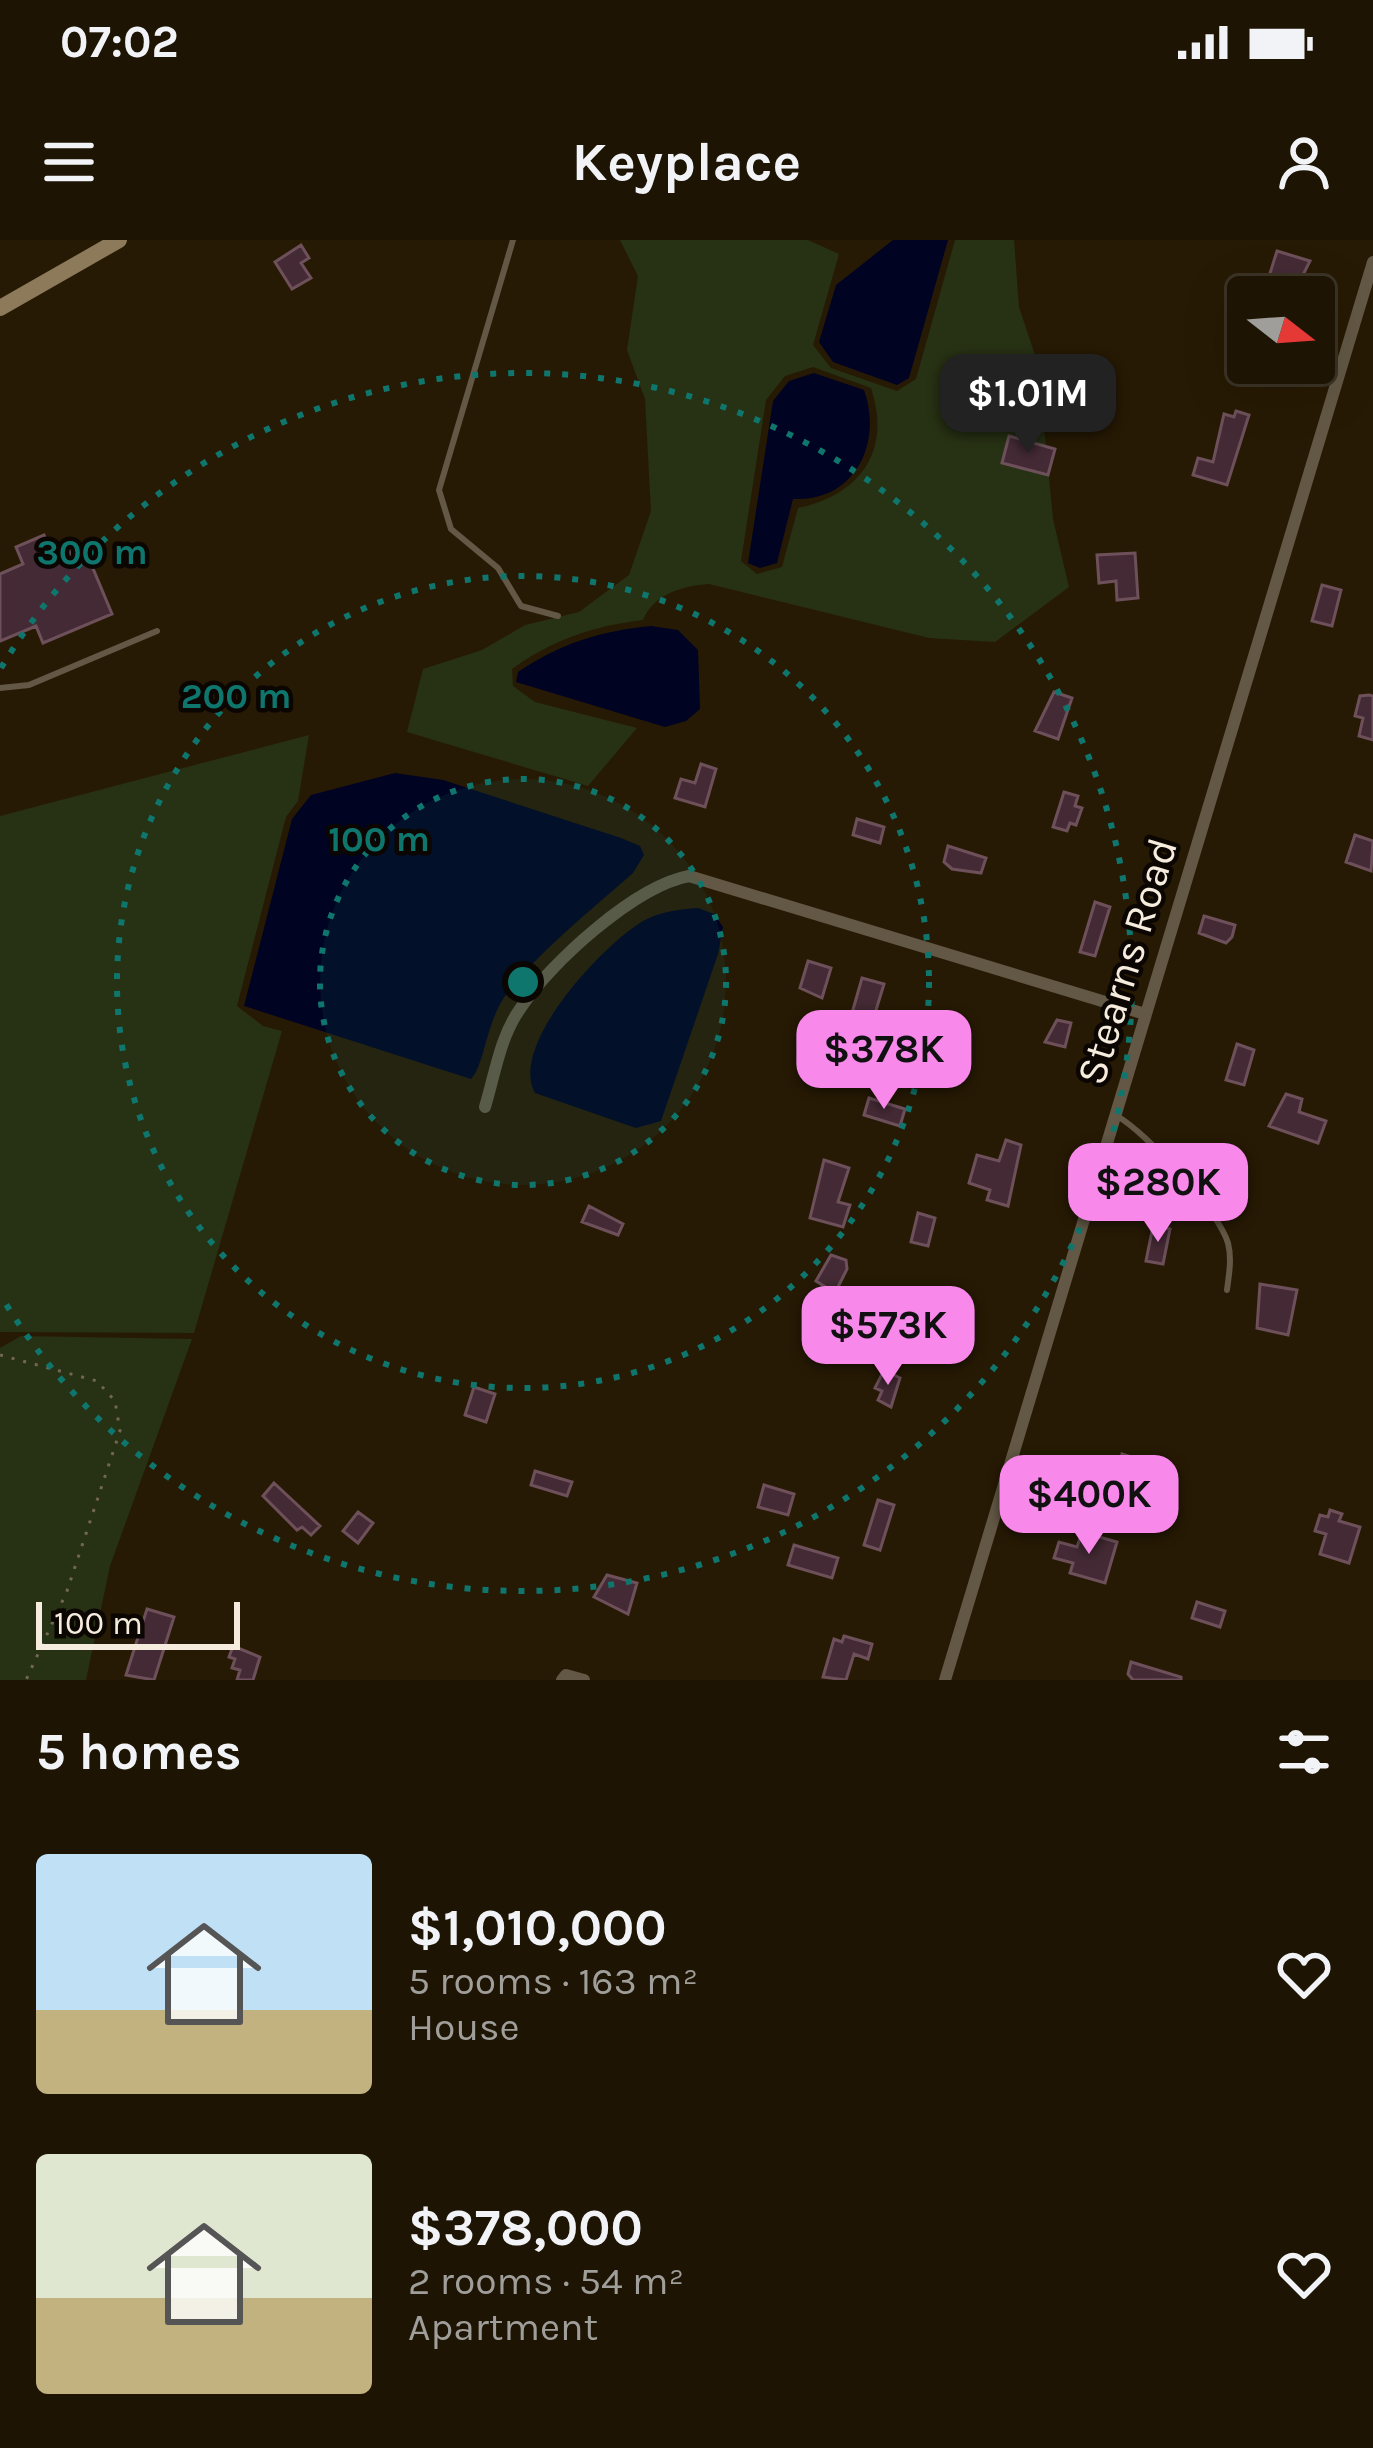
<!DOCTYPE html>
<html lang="en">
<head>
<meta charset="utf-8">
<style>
	:root { --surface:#1d1403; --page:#251d0d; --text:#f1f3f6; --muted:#a09e9a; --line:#3b3325; --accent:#f888ea }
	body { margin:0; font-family:Karla,sans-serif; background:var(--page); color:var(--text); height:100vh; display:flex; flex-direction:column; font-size:45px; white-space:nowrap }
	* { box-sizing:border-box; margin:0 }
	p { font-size:39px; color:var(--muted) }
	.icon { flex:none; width:66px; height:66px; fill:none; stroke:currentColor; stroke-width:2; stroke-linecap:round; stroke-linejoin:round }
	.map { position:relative; height:1440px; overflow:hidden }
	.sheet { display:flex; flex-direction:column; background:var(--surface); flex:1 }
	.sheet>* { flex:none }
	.needle { width:78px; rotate:107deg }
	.buttons { position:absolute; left:1227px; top:36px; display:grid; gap:24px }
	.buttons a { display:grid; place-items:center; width:108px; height:108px; border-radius:12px; background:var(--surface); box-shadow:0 12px 48px #0002,0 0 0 3px var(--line); font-size:60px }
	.scale { position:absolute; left:36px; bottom:30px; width:204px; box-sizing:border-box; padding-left:12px; border:6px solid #f5ecde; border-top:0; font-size:33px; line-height:42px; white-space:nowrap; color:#f5ecde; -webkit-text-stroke:9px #0b0601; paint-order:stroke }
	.price { position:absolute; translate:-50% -102px; padding:0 27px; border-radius:24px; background:var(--accent); color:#111; font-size:39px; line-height:78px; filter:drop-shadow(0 3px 6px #0008) }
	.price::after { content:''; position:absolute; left:50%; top:72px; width:36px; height:27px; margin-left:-18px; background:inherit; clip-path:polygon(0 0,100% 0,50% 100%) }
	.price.current { background:#222; color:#fff }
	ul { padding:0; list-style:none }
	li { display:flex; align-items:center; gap:36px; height:300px; padding:0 36px }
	li span { display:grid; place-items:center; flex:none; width:336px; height:240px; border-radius:12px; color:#555 }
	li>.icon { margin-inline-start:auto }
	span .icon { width:144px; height:144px; fill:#fffc; stroke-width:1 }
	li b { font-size:51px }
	h2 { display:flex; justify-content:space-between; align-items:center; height:144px; padding:0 36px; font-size:51px }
	.status { display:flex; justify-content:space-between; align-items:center; height:84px; padding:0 60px; background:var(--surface); direction:ltr }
	.status svg { height:33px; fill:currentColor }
	header { display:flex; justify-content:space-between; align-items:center; height:156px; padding:0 36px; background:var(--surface); font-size:54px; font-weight:700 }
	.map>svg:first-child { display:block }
	.green { fill:#273113; fill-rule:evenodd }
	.water { fill:#000322 }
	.building { fill:#442a34; stroke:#6d505a; stroke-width:3 }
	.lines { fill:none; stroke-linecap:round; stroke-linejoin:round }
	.path { stroke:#736754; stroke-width:3; stroke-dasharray:3 9; stroke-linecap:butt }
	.service { stroke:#635845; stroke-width:6 }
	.minor { stroke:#635845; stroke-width:12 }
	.secondary { stroke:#8c7a5b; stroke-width:16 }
	.ring { fill:none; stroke:#0f766e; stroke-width:6; stroke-dasharray:6 12 }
	.labels { text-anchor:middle; stroke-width:9; stroke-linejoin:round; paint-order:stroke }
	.street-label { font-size:42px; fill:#f5ecde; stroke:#0b0601 }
	.centre { fill:#0f766e; stroke:#0b0601; stroke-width:6 }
	.ring-label { font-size:36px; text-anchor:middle; font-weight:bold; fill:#0f766e; stroke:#0b0601; stroke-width:9; stroke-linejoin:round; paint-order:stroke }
</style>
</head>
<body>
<div class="status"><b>07:02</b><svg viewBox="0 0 49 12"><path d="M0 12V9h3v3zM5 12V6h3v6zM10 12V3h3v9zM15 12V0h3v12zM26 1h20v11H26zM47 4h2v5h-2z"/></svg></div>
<header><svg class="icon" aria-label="menu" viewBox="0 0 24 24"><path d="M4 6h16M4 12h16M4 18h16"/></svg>Keyplace<svg class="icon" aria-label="person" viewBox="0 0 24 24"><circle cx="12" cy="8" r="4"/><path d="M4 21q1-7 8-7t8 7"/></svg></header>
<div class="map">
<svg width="1373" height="1440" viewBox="0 0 1373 1440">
	<rect width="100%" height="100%" fill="#271a04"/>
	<path class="green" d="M620,0h188l31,14 -26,91 18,23 66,23 19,-12 39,-139h59l5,67 19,57 15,155 16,68 -74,55 -66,-4 -220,-54c-27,2 -55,10 -66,36 -50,6 -91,20 -131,49l1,17 22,16 102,26 -49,58 -181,-54 16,-63 59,-19 43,-25 54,-13 50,-37 22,-64 -6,-112 -18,-49 11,-74zM813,127l58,21c21,63 -11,107 -73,120l-16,59 -25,7 -16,-13 25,-161 19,-24z
		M309,495l-11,66 -12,16 -49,189 26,20 19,5 -88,302 -194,-1v-516z
		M21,1096l171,3 -82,227 -24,114h-86v-332z"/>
	<path class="water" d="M893,0h55l-39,138 -12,7 -64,-23 -14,-20 17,-57z
		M814,133l50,17c19,53 -9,112 -71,109l-16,64 -17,5 -12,-5 25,-162 16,-20z
		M651,386l27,4 20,20 2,59 -14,12 -21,6 -149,-45 2,-10c43,-29 83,-41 133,-46z
		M395,533l48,7 178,58 19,8 4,9 -11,18c-42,37 -90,75 -125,119 -22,27 -23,73 -37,87l-227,-73 48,-187 19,-24z
		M698,668l16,6 9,13 -5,27 -57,167 -25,7 -101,-35c-27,-48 69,-149 108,-172 16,-9 37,-12 55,-13z"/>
	<path class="building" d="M301,5l8,13 -8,5 10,15 -19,11 -17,-27z
		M1277,11l33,10 -17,34 -27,-9z
		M1236,171l13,4 -22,70 -34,-10 5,-17 15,4 11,-48 10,3z
		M1009,196l46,13 -7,26 -46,-12z
		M44,295l6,14 16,-7 9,22 14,-5 23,55 -69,29 -7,-17 -36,15v-67l23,-10 -7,-17z
		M1135,313l3,45 -21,2 -1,-19 -17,2 -2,-28z
		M1322,345l19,5 -9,36 -20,-5z
		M1054,452l18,6 -14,41 -23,-8z
		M1369,455l4,1v44l-14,-4 4,-18 -8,-2 5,-20z
		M701,524l15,5 -11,38 -30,-9 6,-19 14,4z
		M1064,552l14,4 -3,10 7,2 -6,17 -6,-2 -3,8 -14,-4z
		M857,579l27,8 -4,16 -27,-8z
		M1355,595l18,6 -2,30 -25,-9z
		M948,606l38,12 -5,15 -29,-4 -8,-7z
		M1095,662l15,5 -15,49 -15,-4z
		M1204,676l31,9 -3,12 -6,6 -27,-10z
		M808,721l23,7 -9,30 -22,-10z
		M862,738l22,6 -11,36 -21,-7z
		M1057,780l14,3 -6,24 -20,-5z
		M1237,804l17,6 -10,35 -18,-5z
		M1286,854l16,5 -3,13 27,9 -8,22 -49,-17z
		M869,858l36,11 -5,17 -36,-11z
		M1006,900l15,5 -13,61 -21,-6 3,-10 -21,-7 8,-28 22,6z
		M824,920l25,8 -11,34 12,3 -7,22 -33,-9z
		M589,966l34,18 -5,11 -36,-13z
		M918,973l17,5 -7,28 -17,-4z
		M1153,986l17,3 -7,35 -17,-3z
		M831,1015l15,5 1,9 -12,24 -19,-12z
		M1260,1044l37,6 -9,45 -31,-7z
		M884,1130l16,8 -9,29 -13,-7 4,-9 -7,-3z
		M474,1147l21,7 -9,28 -21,-7z
		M1122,1214l19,6 9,11 -3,10 -11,-3 -3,11 -17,-5z
		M535,1231l37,11 -5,14 -36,-11z
		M274,1243l46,43 -9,9 -9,-8 -5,3 -34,-34z
		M764,1245l30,9 -6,21 -30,-8z
		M878,1260l16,5 -14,45 -16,-5z
		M1330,1270l12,4 -3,7 21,6 -11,36 -29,-9 6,-20 -11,-3 5,-16 8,2z
		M358,1272l15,11 -15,20 -15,-12z
		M1082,1292l35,10 -12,41 -35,-10 3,-10 -19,-5 5,-16 18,5z
		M794,1305l44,13 -6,20 -44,-13z
		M607,1335l30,8 -9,31 -34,-17z
		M1197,1362l28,9 -5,16 -28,-9z
		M147,1369l27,8 -20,63 -28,-5z
		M844,1396l28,8 -4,15 -14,-5 -8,26 -23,-3 11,-38 8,3z
		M233,1406l27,11 -7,23h-16l3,-10 -8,-2 3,-9 -6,-2z
		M1131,1422l50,15v3h-48l-5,-6z"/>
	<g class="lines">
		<path class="path" d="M0,1115l97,26 18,20 5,30 -53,160 -41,89"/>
		<path class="service" d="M513,0l-74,250 12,39 47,39 23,38 37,10
			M0,448l29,-3 128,-54
			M1117,876c30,17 101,95 111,127 4,16 1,31 -1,47"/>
		<path class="minor" d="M485,867c10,-33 15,-70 35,-98 30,-46 115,-123 169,-133l456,138
			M562,1440l4,-5 18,5
			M945,1440l428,-1418"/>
		<path class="secondary" d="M0,68l119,-68"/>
	</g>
	<circle cx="523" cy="742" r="203" fill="#0f766e" fill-opacity=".12"/>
	<g class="ring">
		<circle cx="523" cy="742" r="203"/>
		<circle cx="523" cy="742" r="406"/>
		<path d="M1 428A609 609 0 1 1 1 1056"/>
	</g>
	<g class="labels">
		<g class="street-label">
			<text transform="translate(1126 721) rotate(-73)" y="15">Stearns Road</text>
		</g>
	</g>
	<circle cx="523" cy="742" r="18" class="centre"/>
	<g class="ring-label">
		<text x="92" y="324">300 m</text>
		<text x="236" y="468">200 m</text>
		<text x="379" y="611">100 m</text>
	</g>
</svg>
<div class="buttons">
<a><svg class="needle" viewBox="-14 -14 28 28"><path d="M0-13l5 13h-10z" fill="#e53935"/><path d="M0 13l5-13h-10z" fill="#a09e9a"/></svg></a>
</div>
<div class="scale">100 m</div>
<b class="price current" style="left:1028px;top:216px">$1.01M</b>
<b class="price" style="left:884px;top:872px">$378K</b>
<b class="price" style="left:1158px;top:1005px">$280K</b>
<b class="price" style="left:888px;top:1148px">$573K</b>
<b class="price" style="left:1089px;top:1317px">$400K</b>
</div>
<section class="sheet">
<h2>5 homes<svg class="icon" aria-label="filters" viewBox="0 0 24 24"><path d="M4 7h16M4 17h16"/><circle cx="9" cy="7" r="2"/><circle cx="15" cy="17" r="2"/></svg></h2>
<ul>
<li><span style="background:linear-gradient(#bfe0f5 65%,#c2b280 0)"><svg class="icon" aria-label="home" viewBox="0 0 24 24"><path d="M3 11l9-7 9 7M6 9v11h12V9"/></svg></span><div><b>$1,010,000</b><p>5 rooms · 163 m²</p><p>House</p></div><svg class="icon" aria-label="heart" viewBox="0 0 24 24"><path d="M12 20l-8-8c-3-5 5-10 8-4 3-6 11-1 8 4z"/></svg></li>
<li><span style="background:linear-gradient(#dfe7d0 60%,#c2b280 0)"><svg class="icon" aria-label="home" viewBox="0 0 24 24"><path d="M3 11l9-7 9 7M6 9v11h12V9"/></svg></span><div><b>$378,000</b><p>2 rooms · 54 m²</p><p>Apartment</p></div><svg class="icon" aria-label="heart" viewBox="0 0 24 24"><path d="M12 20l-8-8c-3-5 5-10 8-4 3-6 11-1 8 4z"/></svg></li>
</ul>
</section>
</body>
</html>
